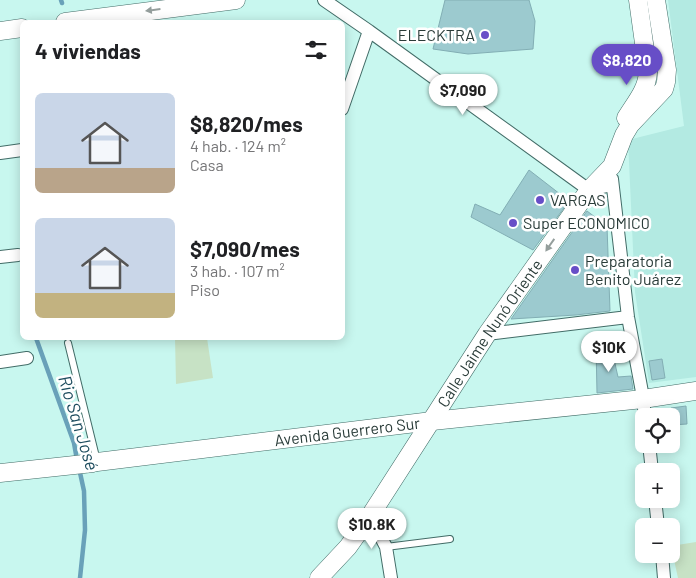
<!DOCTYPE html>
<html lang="es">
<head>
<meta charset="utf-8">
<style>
	:root { --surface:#fff; --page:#f2f2f2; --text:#202124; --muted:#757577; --accent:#674ec7 }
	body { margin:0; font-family:Barlow,sans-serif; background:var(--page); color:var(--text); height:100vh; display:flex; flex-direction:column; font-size:19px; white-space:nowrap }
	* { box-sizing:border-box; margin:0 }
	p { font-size:16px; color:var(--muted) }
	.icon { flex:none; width:28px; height:28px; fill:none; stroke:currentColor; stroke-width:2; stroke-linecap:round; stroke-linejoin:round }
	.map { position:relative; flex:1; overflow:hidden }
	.side { position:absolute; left:20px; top:20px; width:325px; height:320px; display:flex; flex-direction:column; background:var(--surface); border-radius:8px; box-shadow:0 2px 12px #0003 }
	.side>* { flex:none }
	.controls { position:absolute; left:635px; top:408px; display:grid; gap:10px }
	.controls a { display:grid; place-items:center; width:45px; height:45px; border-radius:8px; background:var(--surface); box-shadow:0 2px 12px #0003; font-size:25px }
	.price { position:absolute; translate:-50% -42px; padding:0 11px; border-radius:18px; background:#fff; color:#222; font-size:16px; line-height:32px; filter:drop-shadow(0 1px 2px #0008) }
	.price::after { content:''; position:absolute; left:50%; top:30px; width:15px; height:11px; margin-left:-8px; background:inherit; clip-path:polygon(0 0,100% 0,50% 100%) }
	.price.active { background:var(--accent); color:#fff }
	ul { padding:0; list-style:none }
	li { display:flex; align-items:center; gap:15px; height:125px; padding:0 15px }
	li span { display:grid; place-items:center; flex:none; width:140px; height:100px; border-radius:8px; color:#555 }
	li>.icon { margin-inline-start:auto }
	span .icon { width:60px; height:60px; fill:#fffc; stroke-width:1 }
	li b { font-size:21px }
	h2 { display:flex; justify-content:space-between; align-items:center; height:60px; padding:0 15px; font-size:21px }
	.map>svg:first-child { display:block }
	.built { fill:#b3eae2 }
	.green { fill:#c7e2c5 }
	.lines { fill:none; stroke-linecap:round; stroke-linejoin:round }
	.stream { stroke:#69a1b9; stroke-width:4.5 }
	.building { fill:#9ccacf; stroke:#82aeb4 }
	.service-casing { stroke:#426c67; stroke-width:8 }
	.minor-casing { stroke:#426c67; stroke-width:14 }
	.secondary-casing { stroke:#426c67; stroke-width:19 }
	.service { stroke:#fff; stroke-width:6 }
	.minor { stroke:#fff; stroke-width:12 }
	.secondary { stroke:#fff; stroke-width:18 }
	.oneway { fill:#949e9c }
	.poi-dot { fill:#674ec7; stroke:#fff; stroke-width:2 }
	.labels { text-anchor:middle; stroke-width:5; stroke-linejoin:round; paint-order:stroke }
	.poi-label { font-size:16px; fill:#2a3c39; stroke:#fff; text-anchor:start }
	.street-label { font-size:16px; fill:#2a3c39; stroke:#fff }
	.water-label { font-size:18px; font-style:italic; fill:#1d4c5e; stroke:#fff }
</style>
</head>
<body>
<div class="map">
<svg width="696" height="578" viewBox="0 0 696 578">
	<rect width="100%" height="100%" fill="#c8f7ef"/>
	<path class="built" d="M668,0h28v377l-47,6 -14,-91 -7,-152 56,-14z"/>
	<path class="green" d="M175,338h32l6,40 -37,6z
		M696,542v36h-18l-7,-32z"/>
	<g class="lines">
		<path class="stream" d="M61,0l1,3
			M36,338l38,105 3,17
			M79,468l5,23 1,39 -5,48"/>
	</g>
	<path class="building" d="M445,0h84l6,21 -2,28 -65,5 -35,-5z
		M529,170l40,31 -36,49 -62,-33 4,-13 25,11z
		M587,211l20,15 3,85 -34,4 -65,4z
		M596,346h15l7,31 13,-1 2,13 -36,4z
		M662,359l3,19 -13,2 -3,-19z
		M686,406l1,18 -16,1v-17z"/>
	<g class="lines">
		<g class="service-casing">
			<path id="service" d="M68,343l29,118
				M386,547l64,-8"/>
		</g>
		<g class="minor-casing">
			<path id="minor" d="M324,0l45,31 220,159 23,-5
				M342,109l27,-78
				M0,153l22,-3
				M612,179l16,138 14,75 3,24
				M0,257l18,-2
				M487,334l141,-17
				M0,362l27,-4
				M649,444l3,27
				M655,499l3,27
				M370,516l16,31 5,31
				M662,554l2,24"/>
		</g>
		<g class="secondary-casing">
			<g id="secondary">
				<path d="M65,22l171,-22"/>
				<path d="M0,31l22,-3"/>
				<path d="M626,118c9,-15 21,-28 22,-46l-10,-72"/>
				<path id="s1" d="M97,462l335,-41 211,-22 53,-8"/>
				<path d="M0,473l93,-10"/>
				<path id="s2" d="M319,578l29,-31 22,-31 117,-182 102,-144 23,-24 12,-31 6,-10 34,-36 2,-7 1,-12 -11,-70"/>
			</g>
		</g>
		<use href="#service" class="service"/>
		<use href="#minor" class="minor"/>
		<use href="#secondary" class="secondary"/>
	</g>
	<defs><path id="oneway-solid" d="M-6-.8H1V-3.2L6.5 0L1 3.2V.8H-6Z" transform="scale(1.25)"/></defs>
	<g class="oneway">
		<use href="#oneway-solid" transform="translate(153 10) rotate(173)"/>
		<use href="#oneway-solid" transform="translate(550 245) rotate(125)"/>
	</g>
	<g class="poi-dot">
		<circle cx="485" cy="35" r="5"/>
		<circle cx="540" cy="200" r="5"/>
		<circle cx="513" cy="223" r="5"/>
		<circle cx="575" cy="270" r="5"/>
	</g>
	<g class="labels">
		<g class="poi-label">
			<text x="475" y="41" text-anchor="end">ELECKTRA</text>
			<text x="550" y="206">VARGAS</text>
			<text x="523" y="229">Super EC0N0MIC0</text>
			<text x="585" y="267">Preparatoria<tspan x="585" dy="18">Benito Juárez</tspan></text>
		</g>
		<g class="street-label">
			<text dy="6" stroke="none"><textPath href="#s2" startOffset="299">Calle Jaime Nunó Oriente</textPath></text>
			<text dy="6" stroke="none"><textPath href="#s1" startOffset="252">Avenida Guerrero Sur</textPath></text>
		</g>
		<g class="water-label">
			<text transform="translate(78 423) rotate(73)" y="6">Rio San José</text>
		</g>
	</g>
</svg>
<div class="controls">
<a><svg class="icon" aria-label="locate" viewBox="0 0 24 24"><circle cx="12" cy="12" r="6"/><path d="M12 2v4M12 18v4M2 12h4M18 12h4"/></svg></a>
<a>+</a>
<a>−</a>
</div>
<b class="price active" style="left:627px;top:86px">$8,820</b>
<b class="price" style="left:463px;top:116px">$7,090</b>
<b class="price" style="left:609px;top:373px">$10K</b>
<b class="price" style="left:372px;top:550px">$10.8K</b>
<section class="side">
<h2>4 viviendas<svg class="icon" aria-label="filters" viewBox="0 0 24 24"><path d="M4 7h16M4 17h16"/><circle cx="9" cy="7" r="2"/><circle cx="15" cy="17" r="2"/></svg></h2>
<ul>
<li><span style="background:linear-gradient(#c9d6e8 75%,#b9a48a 0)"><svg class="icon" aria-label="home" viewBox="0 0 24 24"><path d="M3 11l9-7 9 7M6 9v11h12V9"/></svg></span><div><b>$8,820/mes</b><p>4 hab. · 124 m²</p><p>Casa</p></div></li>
<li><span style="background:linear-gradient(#c9d6e8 75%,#c2b280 0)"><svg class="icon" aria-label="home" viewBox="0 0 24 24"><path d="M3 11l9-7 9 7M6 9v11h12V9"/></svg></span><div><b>$7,090/mes</b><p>3 hab. · 107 m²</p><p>Piso</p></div></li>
</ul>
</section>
</div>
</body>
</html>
